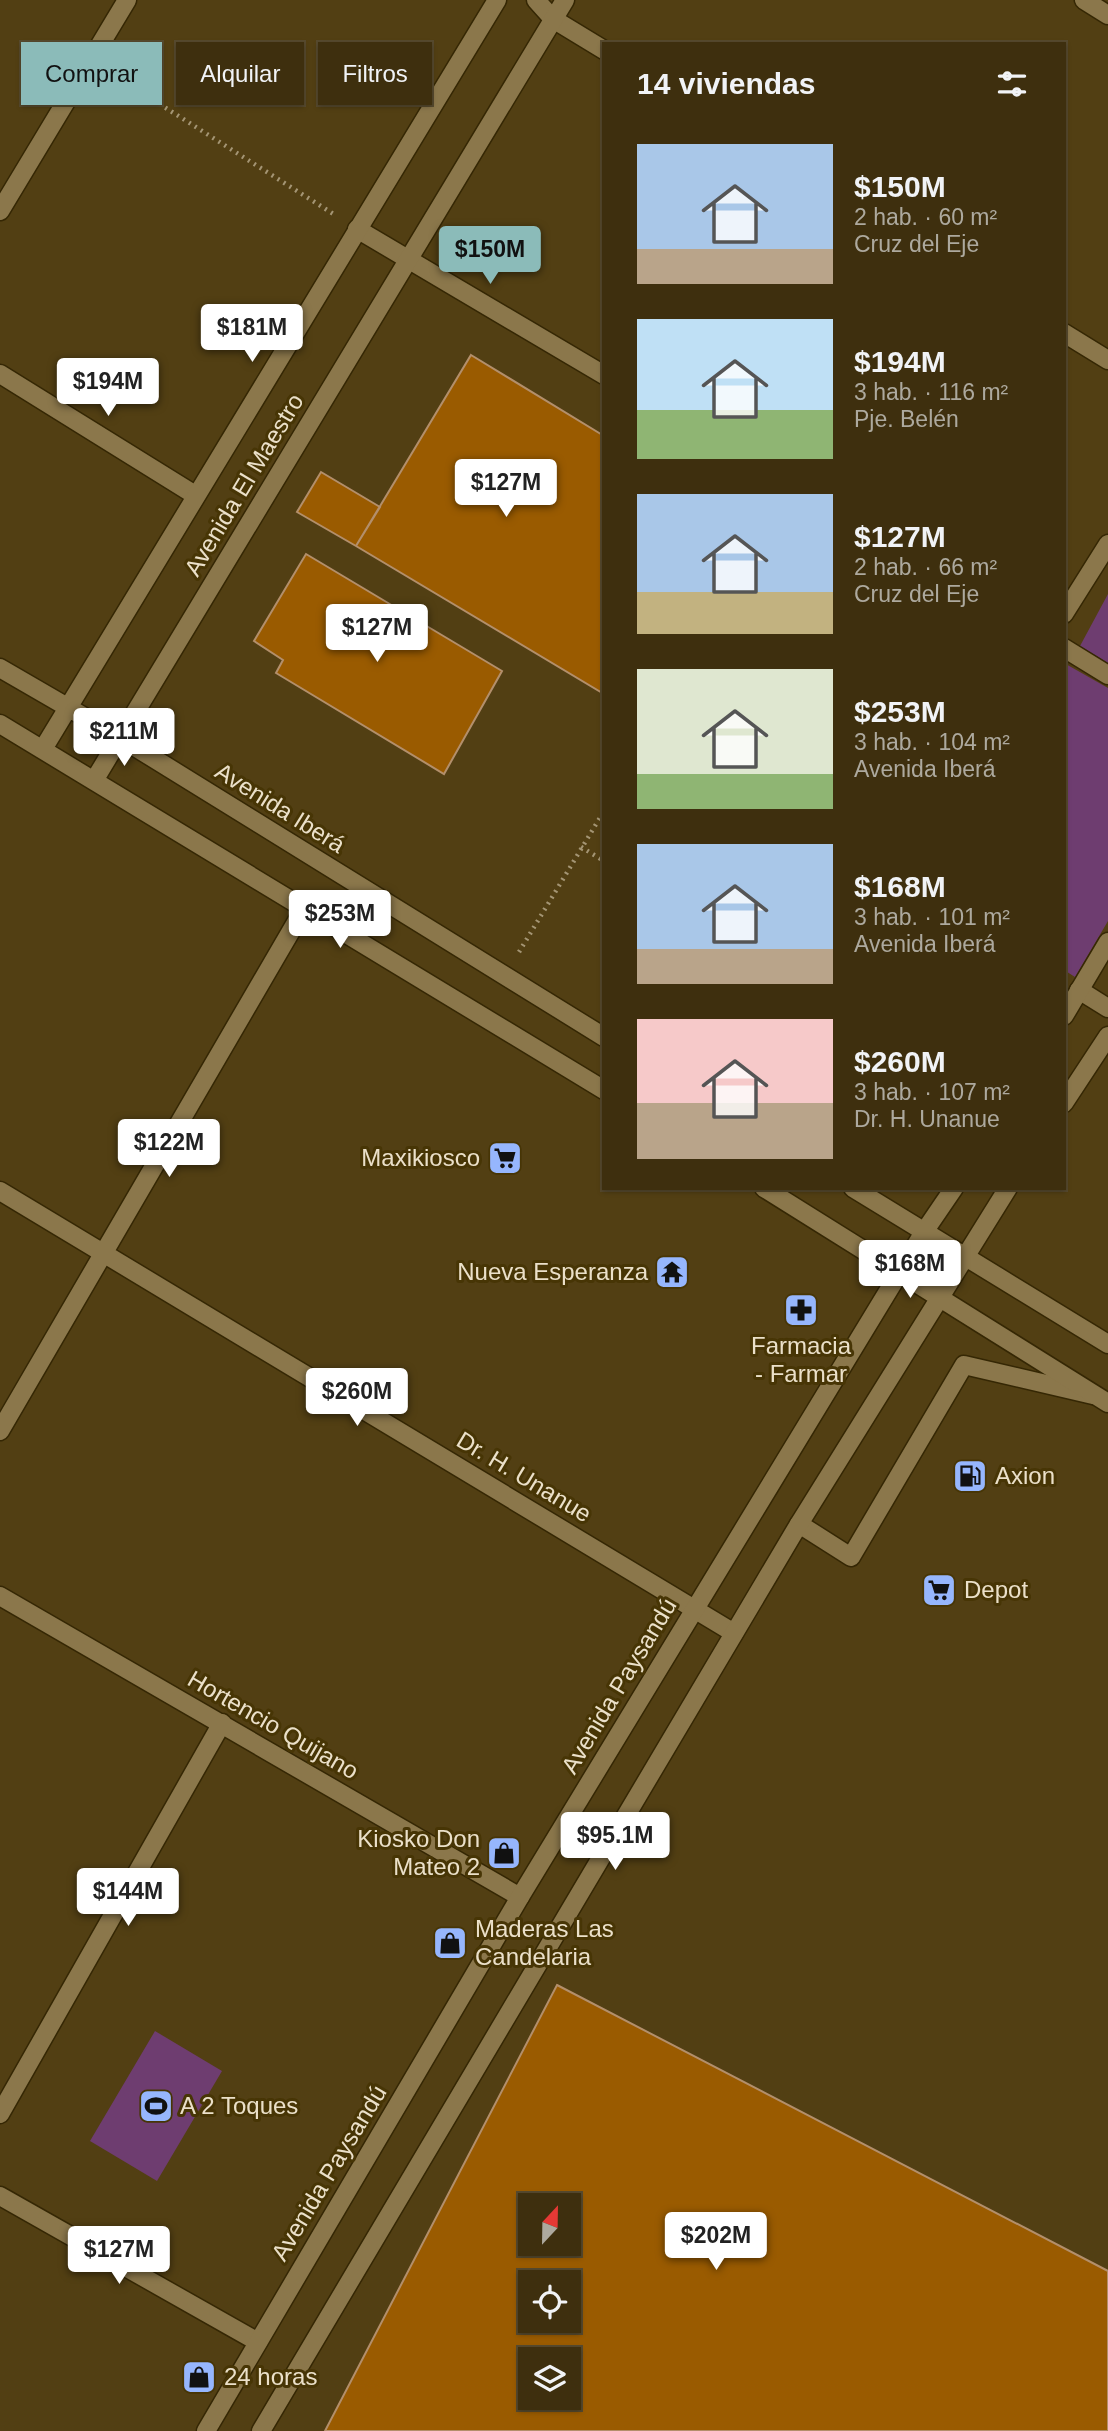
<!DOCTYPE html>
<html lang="es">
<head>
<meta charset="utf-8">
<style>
	:root { --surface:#3e2f0e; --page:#453717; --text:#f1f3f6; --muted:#ada99e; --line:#574a2e; --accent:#8bbbb9 }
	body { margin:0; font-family:Helvetica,sans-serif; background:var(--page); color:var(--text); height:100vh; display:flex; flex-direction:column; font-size:26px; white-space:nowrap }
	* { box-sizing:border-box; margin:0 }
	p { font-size:23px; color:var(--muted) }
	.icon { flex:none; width:38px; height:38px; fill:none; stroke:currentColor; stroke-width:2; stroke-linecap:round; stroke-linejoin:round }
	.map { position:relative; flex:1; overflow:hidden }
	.side { position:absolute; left:602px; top:42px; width:464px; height:1148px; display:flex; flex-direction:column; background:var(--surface); border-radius:0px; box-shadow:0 2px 5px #0004,0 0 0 2px var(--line) }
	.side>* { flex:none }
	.top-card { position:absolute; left:21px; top:42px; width:476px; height:63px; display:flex; gap:14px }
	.needle { width:46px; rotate:22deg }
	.fabs { position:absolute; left:518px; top:2193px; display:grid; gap:14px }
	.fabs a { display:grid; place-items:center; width:63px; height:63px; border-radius:0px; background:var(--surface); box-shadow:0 2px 5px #0004,0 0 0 2px var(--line); font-size:35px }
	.price { position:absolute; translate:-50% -60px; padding:0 16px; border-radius:7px; background:#fff; color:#222; font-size:23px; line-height:46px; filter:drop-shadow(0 2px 4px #0008) }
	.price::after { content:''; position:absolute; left:50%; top:42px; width:21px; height:16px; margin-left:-10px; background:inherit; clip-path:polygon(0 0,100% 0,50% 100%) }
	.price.active { background:var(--accent); color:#111 }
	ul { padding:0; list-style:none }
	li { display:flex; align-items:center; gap:21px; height:175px; padding:0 35px }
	li span { display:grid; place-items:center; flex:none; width:196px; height:140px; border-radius:0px; color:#555 }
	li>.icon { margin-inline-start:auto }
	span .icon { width:84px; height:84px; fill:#fffc; stroke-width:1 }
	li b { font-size:30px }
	h2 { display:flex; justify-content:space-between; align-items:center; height:84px; padding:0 35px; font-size:30px }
	.tag { padding:0 24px; border-radius:0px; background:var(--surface); box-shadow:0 2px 5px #0004,0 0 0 2px var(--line); font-size:24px; line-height:63px }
	.tag.active { background:var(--accent); color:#111 }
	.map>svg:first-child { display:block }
	.green { fill:#6e3d70 }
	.building { fill:#9a5b00; stroke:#b38f6b; stroke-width:2; fill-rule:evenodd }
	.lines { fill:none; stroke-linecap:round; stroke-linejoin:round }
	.service-casing { stroke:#352704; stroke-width:21 }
	.minor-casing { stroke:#352704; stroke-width:21 }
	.tertiary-casing { stroke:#352704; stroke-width:21 }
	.secondary-casing { stroke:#352704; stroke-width:21 }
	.path { stroke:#a49574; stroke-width:4.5; stroke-dasharray:2 5; stroke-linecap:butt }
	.service { stroke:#8b774b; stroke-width:18 }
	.minor { stroke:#8b774b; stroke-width:18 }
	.tertiary { stroke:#8b774b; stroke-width:18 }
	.secondary { stroke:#8b774b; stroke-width:18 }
	.labels { text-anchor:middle; stroke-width:6; stroke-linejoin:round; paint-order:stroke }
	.street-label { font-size:24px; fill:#ebe0c9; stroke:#473505 }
	.poi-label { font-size:24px; fill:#ebe0c9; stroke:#473505; text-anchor:start }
</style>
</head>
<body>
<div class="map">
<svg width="1108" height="2431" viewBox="0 0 1108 2431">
	<rect width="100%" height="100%" fill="#523f13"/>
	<path class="green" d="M1108,594v69l-28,-17z
		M1064,663l44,25v233l-33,56 -11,-7z
		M155,2031l67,40 -65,110 -67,-40z"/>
	<path class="building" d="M471,355l133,81v258l-248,-148z
		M321,472l59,35 -24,39 -59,-34z
		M306,554l196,117 -58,103 -168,-101 7,-13 -29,-19z
		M557,1985l551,286v160h-783zM530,2205h39v39h-39zM530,2282h39v38h-39zM530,2359h39v39h-39z"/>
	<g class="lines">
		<g class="service-casing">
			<path id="service" d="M799,1524l52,33 113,-192 129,30"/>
		</g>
		<g class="minor-casing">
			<path id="minor" d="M536,0l17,19 51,31
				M0,211l127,-211
				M357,229l247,146
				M1064,333l44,27
				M0,374l195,121
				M1064,614l44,-70
				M1064,648l44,27
				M1079,990l29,18
				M0,1191l734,442
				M0,1431l305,-524
				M0,1596l520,301
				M0,2114l222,-391
				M0,2196l258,146"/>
		</g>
		<g class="tertiary-casing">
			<path id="tertiary" d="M1084,0l24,15"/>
		</g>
		<g class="secondary-casing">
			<path id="secondary" d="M0,668l119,69 485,300
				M0,724l604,366
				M43,749l454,-749
				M95,779l470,-779
				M1064,1016l44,-74
				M1064,1103l44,-67
				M764,1188l344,215
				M853,1188l255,156
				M206,2431l314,-534 404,-665 30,-44
				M261,2431l538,-907 209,-336"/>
		</g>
		<path class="path" d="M112,74l223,141
			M581,847l23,14
			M519,952l85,-141"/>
		<use href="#service" class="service"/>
		<use href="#minor" class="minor"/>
		<use href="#tertiary" class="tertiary"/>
		<use href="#secondary" class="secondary"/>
	</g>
	<defs>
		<g id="supermarket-square" transform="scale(1.75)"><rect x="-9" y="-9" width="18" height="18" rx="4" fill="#96b6fd" stroke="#473505"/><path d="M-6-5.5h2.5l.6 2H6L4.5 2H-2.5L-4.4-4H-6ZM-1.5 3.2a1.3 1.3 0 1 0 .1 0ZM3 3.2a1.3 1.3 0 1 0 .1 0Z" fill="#111"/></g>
		<g id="temple-square" transform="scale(1.75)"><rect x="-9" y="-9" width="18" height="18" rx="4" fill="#96b6fd" stroke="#473505"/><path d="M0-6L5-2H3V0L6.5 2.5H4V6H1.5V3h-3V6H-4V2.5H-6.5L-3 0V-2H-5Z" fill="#111"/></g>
		<g id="pharmacy-square" transform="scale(1.75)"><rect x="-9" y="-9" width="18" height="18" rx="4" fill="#96b6fd" stroke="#473505"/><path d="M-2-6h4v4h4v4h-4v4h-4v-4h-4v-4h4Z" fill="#111"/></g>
		<g id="fuel-square" transform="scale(1.75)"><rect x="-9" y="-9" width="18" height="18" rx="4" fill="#96b6fd" stroke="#473505"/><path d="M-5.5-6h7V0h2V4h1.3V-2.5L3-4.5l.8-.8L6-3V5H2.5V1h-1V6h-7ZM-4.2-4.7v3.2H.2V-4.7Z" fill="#111"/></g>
		<g id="shop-square" transform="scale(1.75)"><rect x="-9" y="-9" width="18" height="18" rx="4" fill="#96b6fd" stroke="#473505"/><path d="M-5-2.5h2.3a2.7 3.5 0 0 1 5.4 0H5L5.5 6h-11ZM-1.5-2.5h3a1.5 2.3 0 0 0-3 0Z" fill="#111"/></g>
		<g id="stadium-square" transform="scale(1.75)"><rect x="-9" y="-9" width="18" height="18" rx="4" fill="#96b6fd" stroke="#473505"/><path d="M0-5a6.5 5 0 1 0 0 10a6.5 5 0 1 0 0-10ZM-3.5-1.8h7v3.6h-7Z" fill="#111"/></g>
	</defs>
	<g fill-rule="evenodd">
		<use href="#supermarket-square" x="505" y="1158"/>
		<use href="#temple-square" x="672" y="1272"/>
		<use href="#pharmacy-square" x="801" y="1310"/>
		<use href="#fuel-square" x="970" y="1476"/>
		<use href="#supermarket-square" x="939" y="1590"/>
		<use href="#shop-square" x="504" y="1853"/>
		<use href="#shop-square" x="450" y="1943"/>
		<use href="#stadium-square" x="156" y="2106"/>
		<use href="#shop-square" x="199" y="2377"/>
	</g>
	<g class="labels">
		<g class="street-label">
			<text transform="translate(244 485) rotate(-59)" y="8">Avenida El Maestro</text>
			<text transform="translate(280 808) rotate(32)" y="8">Avenida Iberá</text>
			<text transform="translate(524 1477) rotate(31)" y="8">Dr. H. Unanue</text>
			<text transform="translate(619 1686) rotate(-59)" y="8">Avenida Paysandú</text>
			<text transform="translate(273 1725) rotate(30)" y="8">Hortencio Quijano</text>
			<text transform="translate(329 2173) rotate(-59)" y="8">Avenida Paysandú</text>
		</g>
		<g class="poi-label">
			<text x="480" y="1166" text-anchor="end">Maxikiosco</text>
			<text x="648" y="1280" text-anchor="end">Nueva Esperanza</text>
			<text x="801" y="1354" text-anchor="middle">Farmacia<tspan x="801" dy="28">- Farmar</tspan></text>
			<text x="995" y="1484">Axion</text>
			<text x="964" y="1598">Depot</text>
			<text x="480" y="1847" text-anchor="end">Kiosko Don<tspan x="480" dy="28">Mateo 2</tspan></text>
			<text x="475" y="1937">Maderas Las<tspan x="475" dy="28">Candelaria</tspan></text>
			<text x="180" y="2114">A 2 Toques</text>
			<text x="224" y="2385">24 horas</text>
		</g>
	</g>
</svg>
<div class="fabs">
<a><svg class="needle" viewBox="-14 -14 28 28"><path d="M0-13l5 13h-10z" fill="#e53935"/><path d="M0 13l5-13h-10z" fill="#ada99e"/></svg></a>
<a><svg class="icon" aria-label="locate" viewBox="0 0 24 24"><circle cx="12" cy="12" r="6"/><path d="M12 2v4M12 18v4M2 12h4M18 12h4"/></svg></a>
<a><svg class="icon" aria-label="layers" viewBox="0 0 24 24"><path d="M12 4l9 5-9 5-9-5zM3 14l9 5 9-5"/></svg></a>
</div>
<b class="price active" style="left:490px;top:286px">$150M</b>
<b class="price" style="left:252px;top:364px">$181M</b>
<b class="price" style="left:108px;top:418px">$194M</b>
<b class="price" style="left:506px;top:519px">$127M</b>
<b class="price" style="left:377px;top:664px">$127M</b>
<b class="price" style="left:124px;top:768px">$211M</b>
<b class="price" style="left:340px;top:950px">$253M</b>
<b class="price" style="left:169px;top:1179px">$122M</b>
<b class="price" style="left:910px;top:1300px">$168M</b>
<b class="price" style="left:357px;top:1428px">$260M</b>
<b class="price" style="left:615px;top:1872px">$95.1M</b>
<b class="price" style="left:128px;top:1928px">$144M</b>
<b class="price" style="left:716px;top:2272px">$202M</b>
<b class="price" style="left:119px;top:2286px">$127M</b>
<div class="top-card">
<a class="tag active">Comprar</a>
<a class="tag">Alquilar</a>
<a class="tag">Filtros</a>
</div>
<section class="side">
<h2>14 viviendas<svg class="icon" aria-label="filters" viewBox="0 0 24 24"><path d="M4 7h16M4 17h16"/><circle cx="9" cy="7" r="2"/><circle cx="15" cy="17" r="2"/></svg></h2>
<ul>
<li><span style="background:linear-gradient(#a9c7e8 75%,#b9a48a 0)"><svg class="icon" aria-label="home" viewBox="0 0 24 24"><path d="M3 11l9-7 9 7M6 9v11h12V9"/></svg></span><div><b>$150M</b><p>2 hab. · 60 m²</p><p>Cruz del Eje</p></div></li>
<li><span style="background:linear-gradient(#bfe0f5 65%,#8fb573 0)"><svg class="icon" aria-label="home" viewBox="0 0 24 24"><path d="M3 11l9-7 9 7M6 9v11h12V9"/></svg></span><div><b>$194M</b><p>3 hab. · 116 m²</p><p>Pje. Belén</p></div></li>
<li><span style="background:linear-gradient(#a9c7e8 70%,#c2b280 0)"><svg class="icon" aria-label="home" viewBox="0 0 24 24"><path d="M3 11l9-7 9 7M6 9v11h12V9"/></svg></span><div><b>$127M</b><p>2 hab. · 66 m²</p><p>Cruz del Eje</p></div></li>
<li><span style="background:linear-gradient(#dfe7d0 75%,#8fb573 0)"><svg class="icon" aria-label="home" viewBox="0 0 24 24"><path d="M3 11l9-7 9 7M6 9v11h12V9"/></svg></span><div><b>$253M</b><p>3 hab. · 104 m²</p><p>Avenida Iberá</p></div></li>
<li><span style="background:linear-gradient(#a9c7e8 75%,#b9a48a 0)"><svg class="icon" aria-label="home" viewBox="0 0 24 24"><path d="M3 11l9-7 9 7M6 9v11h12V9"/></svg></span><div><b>$168M</b><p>3 hab. · 101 m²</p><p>Avenida Iberá</p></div></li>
<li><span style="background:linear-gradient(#f6c9c9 60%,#b9a48a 0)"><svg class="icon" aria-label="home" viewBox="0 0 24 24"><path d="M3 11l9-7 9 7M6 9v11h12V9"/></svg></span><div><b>$260M</b><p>3 hab. · 107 m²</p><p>Dr. H. Unanue</p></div></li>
</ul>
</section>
</div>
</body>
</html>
